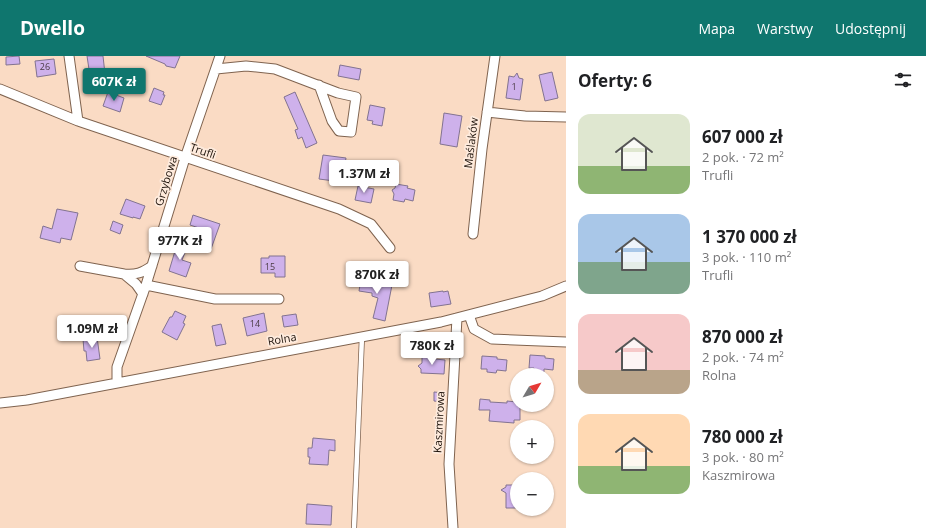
<!DOCTYPE html>
<html lang="pl">
<head>
<meta charset="utf-8">
<style>
	:root { --surface:#fff; --page:#f6f6f6; --text:#202124; --muted:#757577; --accent:#0f766e }
	body { margin:0; font-family:"Open Sans",sans-serif; background:var(--page); color:var(--text); height:100vh; display:flex; flex-direction:column; font-size:15px; white-space:nowrap }
	* { box-sizing:border-box; margin:0 }
	p { font-size:13px; color:var(--muted) }
	.icon { flex:none; width:22px; height:22px; fill:none; stroke:currentColor; stroke-width:2; stroke-linecap:round; stroke-linejoin:round }
	.map { position:relative; flex:1; overflow:hidden }
	.drawer { display:flex; flex-direction:column; background:var(--surface); width:360px }
	.drawer>* { flex:none }
	.needle { width:26px; rotate:52deg }
	.tools { position:absolute; left:510px; top:312px; display:grid; gap:8px }
	.tools a { display:grid; place-items:center; width:44px; height:44px; border-radius:50%; background:var(--surface); box-shadow:0 1px 3px #0004; font-size:20px }
	.price { position:absolute; translate:-50% -34px; padding:0 9px; border-radius:4px; background:#fff; color:#222; font-size:13px; line-height:26px; filter:drop-shadow(0 1px 2px #0008) }
	.price::after { content:''; position:absolute; left:50%; top:24px; width:12px; height:9px; margin-left:-6px; background:inherit; clip-path:polygon(0 0,100% 0,50% 100%) }
	.price.on { background:var(--accent); color:#fff }
	ul { padding:0; list-style:none }
	li { display:flex; align-items:center; gap:12px; height:100px; padding:0 12px }
	li span { display:grid; place-items:center; flex:none; width:112px; height:80px; border-radius:12px; color:#555 }
	li>.icon { margin-inline-start:auto }
	span .icon { width:48px; height:48px; fill:#fffc; stroke-width:1 }
	li b { font-size:17px }
	h2 { display:flex; justify-content:space-between; align-items:center; height:48px; padding:0 12px; font-size:17px }
	header { display:flex; align-items:center; gap:24px; box-sizing:border-box; height:56px; padding:0 20px; background:var(--accent); color:#fff }
	header strong { font-size:19px }
	nav { display:flex; gap:22px; margin-inline-start:auto; font-size:14px }
	main { display:flex; flex:1; min-height:0 }
	.map>svg:first-child { display:block }
	.building { fill:#ceb1eb; stroke:#827390 }
	.lines { fill:none; stroke-linecap:round; stroke-linejoin:round }
	.lane-casing { stroke:#7f634f; stroke-width:6 }
	.street-casing { stroke:#7f634f; stroke-width:11 }
	.lane { stroke:#fff; stroke-width:4.5 }
	.street { stroke:#fff; stroke-width:9 }
	.labels { text-anchor:middle; stroke-width:3.5; stroke-linejoin:round; paint-order:stroke }
	.number-label { font-size:9px; fill:#4a3a43 }
	.street-label { font-size:11px; fill:#1e130b; stroke:#feebdd }
</style>
</head>
<body>
<header>
<strong>Dwello</strong>
<nav><a>Mapa</a><a>Warstwy</a><a>Udostępnij</a></nav>
</header>
<main>
<div class="map">
<svg width="566" height="472" viewBox="0 0 566 472">
	<rect width="100%" height="100%" fill="#fadbc4"/>
	<path class="building" d="M19,0l1,8 -14,1v-8z
		M87,0h16l2,18 -15,2z
		M146,0h34l-5,12 -9,-2 -1,-2z
		M54,3l2,15 -19,3 -2,-16z
		M340,9l21,4 -2,11 -21,-4z
		M552,16l6,26 -13,3 -6,-26z
		M517,17l2,5 4,1 -3,21 -14,-2 3,-22 5,1z
		M154,32l10,4 -1,3h2l-4,10 -12,-4z
		M108,36l16,6 -4,14 -17,-6z
		M295,36l22,51 -11,5 -4,-11 -4,2 -3,-9 3,-1 -14,-32z
		M370,49l15,3 -3,18 -10,-2 1,-3 -6,-1z
		M444,57l18,3 -5,31 -17,-3z
		M323,99l23,3 -4,24 -23,-3z
		M396,128l12,2 -1,2 8,2 -2,11 -8,-2 -1,3 -11,-2 1,-6 -2,-4 3,-2z
		M358,130l16,3 -3,14 -16,-3z
		M126,143l19,7 -5,13 -7,-2v1l-13,-4z
		M57,153l21,4 -7,27 -10,-2 -1,5 -20,-5 3,-12 9,3z
		M193,159l27,9 -9,25 -9,-3 6,-15 -18,-6z
		M113,165l10,4 -3,9 -10,-4z
		M178,185l10,4 -6,15 9,3 -5,14 -17,-6z
		M269,200h16v21h-10v-4h-14v-15h8z
		M360,220l15,3v3l17,3 -7,36 -12,-3 5,-20 -6,-2v-3l-13,-2 1,-6 -2,-1z
		M443,235v1l5,-1 3,13 -20,3 -2,-14z
		M175,255l11,5 -3,7 2,1 -8,16 -15,-8 8,-15h2z
		M264,257l3,18 -20,5 -4,-18z
		M296,258l2,11 -14,2 -2,-11z
		M221,268l5,20 -10,2 -4,-20z
		M97,281l3,22 -13,2 -1,-10h-2l-1,-12z
		M530,299l15,1v2l9,1 -1,11 -9,-1v3l-10,-1v-3h-5z
		M422,300l13,1v2l10,1 -1,14 -23,-1v-4l-3,-3 4,-3z
		M482,300l15,1v2l10,1 -1,11 -9,-1 -1,3 -9,-1v-3h-6z
		M434,336l11,1 -1,9 -10,-1z
		M480,343l10,1v2l17,1v-2l10,1v3h3v15h-6v3l-25,-2 1,-11h-11z
		M313,382l22,2v11l-6,-1 -1,15 -19,-1 1,-7h-2v-9h4z
		M506,429h11v23h-11v-15l-5,-3 5,-3z
		M307,448l25,2 -1,19 -25,-1z"/>
	<g class="lines">
		<g class="lane-casing">
			<path id="lane" d="M354,472l8,-192"/>
		</g>
		<g class="street-casing">
			<path id="street" d="M69,0l9,65
				M216,13l30,-3 29,3 63,24 18,4 -5,35 -12,-1 -7,-10 -13,-36
				M0,33l78,32 261,88 32,15 19,24
				M487,56l38,4 41,1
				M473,178l9,-85 13,-93
				M80,210l44,8 12,10 7,10
				M124,218c12,1 18,-1 28,-8
				M146,229l69,14h64
				M469,259l5,14 18,10 74,3
				M117,326v-15l29,-82 39,-127 35,-102
				M0,347l27,-3 414,-78 101,-26 24,-10
				M453,472l-4,-64 8,-146"/>
		</g>
		<use href="#lane" class="lane"/>
		<use href="#street" class="street"/>
	</g>
	<g class="labels">
		<g class="number-label">
			<text x="45" y="14">26</text>
			<text x="514" y="34">1</text>
			<text x="270" y="214">15</text>
			<text x="255" y="271">14</text>
		</g>
		<g class="street-label">
			<text transform="translate(471 87) rotate(-83)" y="4">Maślaków</text>
			<text transform="translate(203 95) rotate(19)" y="4">Trufli</text>
			<text transform="translate(166 125) rotate(-73)" y="4">Grzybowa</text>
			<text transform="translate(282 283) rotate(-10)" y="4">Rolna</text>
			<text transform="translate(439 366) rotate(-87)" y="4">Kaszmirowa</text>
		</g>
	</g>
</svg>
<div class="tools">
<a><svg class="needle" viewBox="-14 -14 28 28"><path d="M0-13l5 13h-10z" fill="#e53935"/><path d="M0 13l5-13h-10z" fill="#757577"/></svg></a>
<a>+</a>
<a>−</a>
</div>
<b class="price on" style="left:114px;top:46px">607K zł</b>
<b class="price" style="left:364px;top:138px">1.37M zł</b>
<b class="price" style="left:180px;top:205px">977K zł</b>
<b class="price" style="left:377px;top:239px">870K zł</b>
<b class="price" style="left:92px;top:293px">1.09M zł</b>
<b class="price" style="left:432px;top:310px">780K zł</b>
</div>
<section class="drawer">
<h2>Oferty: 6<svg class="icon" aria-label="filters" viewBox="0 0 24 24"><path d="M4 7h16M4 17h16"/><circle cx="9" cy="7" r="2"/><circle cx="15" cy="17" r="2"/></svg></h2>
<ul>
<li><span style="background:linear-gradient(#dfe7d0 65%,#8fb573 0)"><svg class="icon" aria-label="home" viewBox="0 0 24 24"><path d="M3 11l9-7 9 7M6 9v11h12V9"/></svg></span><div><b>607 000 zł</b><p>2 pok. · 72 m²</p><p>Trufli</p></div></li>
<li><span style="background:linear-gradient(#a9c7e8 60%,#7fa58c 0)"><svg class="icon" aria-label="home" viewBox="0 0 24 24"><path d="M3 11l9-7 9 7M6 9v11h12V9"/></svg></span><div><b>1 370 000 zł</b><p>3 pok. · 110 m²</p><p>Trufli</p></div></li>
<li><span style="background:linear-gradient(#f6c9c9 70%,#b9a48a 0)"><svg class="icon" aria-label="home" viewBox="0 0 24 24"><path d="M3 11l9-7 9 7M6 9v11h12V9"/></svg></span><div><b>870 000 zł</b><p>2 pok. · 74 m²</p><p>Rolna</p></div></li>
<li><span style="background:linear-gradient(#ffd9b3 65%,#8fb573 0)"><svg class="icon" aria-label="home" viewBox="0 0 24 24"><path d="M3 11l9-7 9 7M6 9v11h12V9"/></svg></span><div><b>780 000 zł</b><p>3 pok. · 80 m²</p><p>Kaszmirowa</p></div></li>
</ul>
</section>
</main>
</body>
</html>
